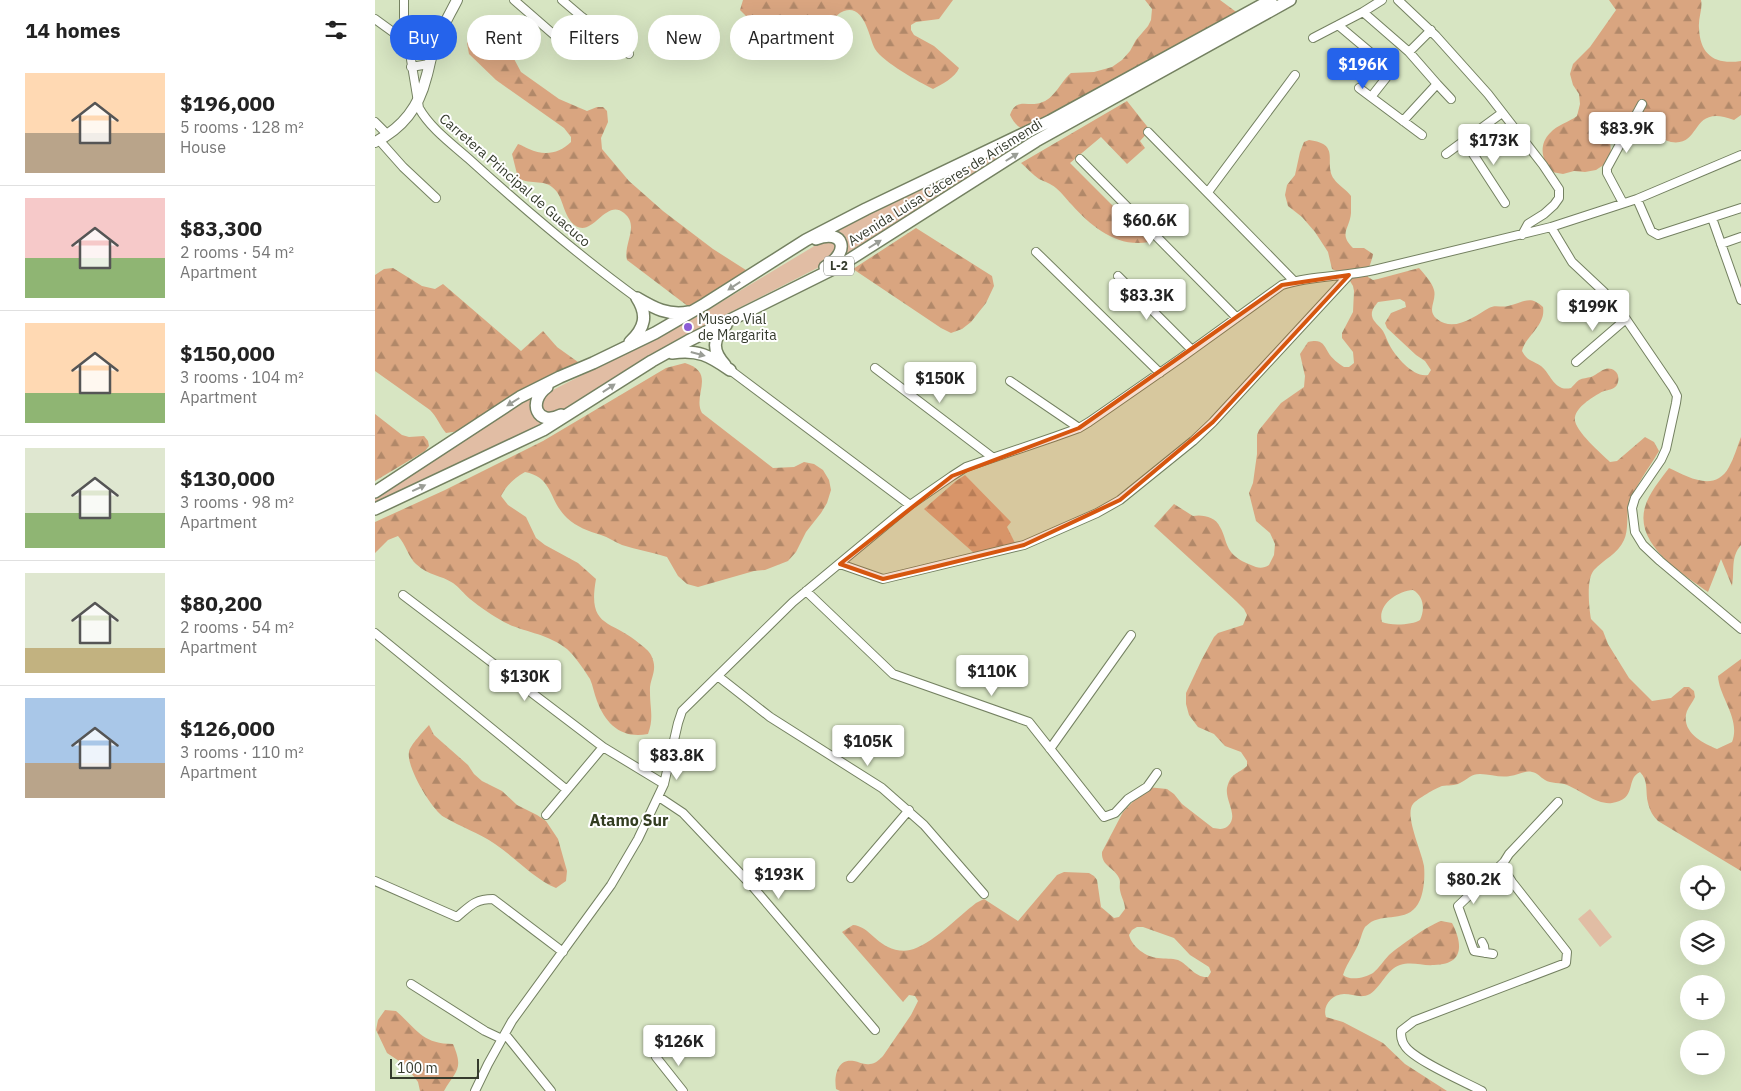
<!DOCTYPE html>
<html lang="en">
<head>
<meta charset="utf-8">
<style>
	:root { --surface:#fff; --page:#f2f2f2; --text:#222; --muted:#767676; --line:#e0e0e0; --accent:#2563eb }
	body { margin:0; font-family:"IBM Plex Sans",sans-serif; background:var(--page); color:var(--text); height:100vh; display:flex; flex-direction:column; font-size:19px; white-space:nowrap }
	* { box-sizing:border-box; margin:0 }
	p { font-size:16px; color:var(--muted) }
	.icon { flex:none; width:28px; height:28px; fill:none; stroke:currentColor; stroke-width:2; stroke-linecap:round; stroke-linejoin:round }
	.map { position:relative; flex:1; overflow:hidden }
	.panel { display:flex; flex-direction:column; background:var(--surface); width:375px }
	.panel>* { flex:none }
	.banner { position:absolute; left:15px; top:15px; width:475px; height:45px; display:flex; gap:10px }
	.buttons { position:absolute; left:1305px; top:865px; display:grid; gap:10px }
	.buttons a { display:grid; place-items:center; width:45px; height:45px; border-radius:50%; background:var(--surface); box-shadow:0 5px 20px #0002; font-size:25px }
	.scale { position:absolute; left:15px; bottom:12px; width:89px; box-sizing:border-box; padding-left:5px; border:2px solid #353b2d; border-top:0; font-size:14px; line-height:18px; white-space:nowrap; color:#353b2d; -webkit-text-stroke:4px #fff; paint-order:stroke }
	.price { position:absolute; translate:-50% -42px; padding:0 11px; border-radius:5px; background:#fff; color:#222; font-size:16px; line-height:32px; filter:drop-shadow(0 1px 2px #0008) }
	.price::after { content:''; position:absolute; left:50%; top:30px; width:15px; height:11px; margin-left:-8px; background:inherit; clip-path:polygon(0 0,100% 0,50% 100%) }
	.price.on { background:var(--accent); color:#fff }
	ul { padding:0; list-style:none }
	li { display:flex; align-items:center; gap:15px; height:125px; padding:0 25px }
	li+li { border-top:1px solid var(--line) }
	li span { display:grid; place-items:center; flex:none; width:140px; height:100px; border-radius:0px; color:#555 }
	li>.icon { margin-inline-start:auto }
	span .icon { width:60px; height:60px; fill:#fffc; stroke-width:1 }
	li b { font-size:21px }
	h2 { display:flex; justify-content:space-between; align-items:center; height:60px; padding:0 25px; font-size:21px }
	.pill { padding:0 18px; border-radius:22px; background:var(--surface); box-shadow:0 5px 20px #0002; font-size:18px; line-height:45px }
	.pill.on { background:var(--accent); color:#fff }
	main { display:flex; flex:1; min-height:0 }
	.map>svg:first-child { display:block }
	.green { fill:#e1bda4 }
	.forest { fill:url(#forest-firs); fill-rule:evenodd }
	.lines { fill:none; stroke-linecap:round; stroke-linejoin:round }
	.street-casing { stroke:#748161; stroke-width:10 }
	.secondary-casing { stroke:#748161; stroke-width:12 }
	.primary-casing { stroke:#748161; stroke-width:14 }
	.street { stroke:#fff; stroke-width:8 }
	.secondary { stroke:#fff; stroke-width:10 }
	.primary { stroke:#fff; stroke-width:11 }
	.oneway { fill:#9a9d96 }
	.marked { fill:#d6560f; fill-opacity:0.2; stroke:#d6560f; stroke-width:4; stroke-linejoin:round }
	.poi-dot { fill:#8c5dd6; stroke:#fff; stroke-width:2 }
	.labels { text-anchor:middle; stroke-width:4; stroke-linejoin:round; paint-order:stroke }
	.shield { fill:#fff; stroke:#72766c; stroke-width:1 }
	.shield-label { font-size:12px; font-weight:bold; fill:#353b2d }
	.street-label { font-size:14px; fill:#353b2d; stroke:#fff }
	.poi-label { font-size:14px; fill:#353b2d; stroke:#fff; text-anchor:start }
	.quarter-label { font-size:16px; font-weight:bold; fill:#323d20; stroke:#fff }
</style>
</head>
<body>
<main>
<section class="panel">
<h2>14 homes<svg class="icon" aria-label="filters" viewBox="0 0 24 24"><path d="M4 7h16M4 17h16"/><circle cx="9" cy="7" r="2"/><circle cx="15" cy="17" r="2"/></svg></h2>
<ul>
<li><span style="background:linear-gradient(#ffd9b3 60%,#b9a48a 0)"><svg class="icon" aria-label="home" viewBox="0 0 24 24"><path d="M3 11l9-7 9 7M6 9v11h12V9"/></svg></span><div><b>$196,000</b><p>5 rooms · 128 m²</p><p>House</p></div></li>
<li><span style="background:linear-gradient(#f6c9c9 60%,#8fb573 0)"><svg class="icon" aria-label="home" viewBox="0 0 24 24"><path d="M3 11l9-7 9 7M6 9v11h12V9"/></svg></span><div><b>$83,300</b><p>2 rooms · 54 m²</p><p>Apartment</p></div></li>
<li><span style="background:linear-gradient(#ffd9b3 70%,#8fb573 0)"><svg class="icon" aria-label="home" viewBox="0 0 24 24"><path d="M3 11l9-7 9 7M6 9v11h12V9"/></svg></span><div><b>$150,000</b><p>3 rooms · 104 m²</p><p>Apartment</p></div></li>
<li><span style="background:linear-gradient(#dfe7d0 65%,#8fb573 0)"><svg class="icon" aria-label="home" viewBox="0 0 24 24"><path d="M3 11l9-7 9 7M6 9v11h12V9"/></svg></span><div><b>$130,000</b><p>3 rooms · 98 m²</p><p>Apartment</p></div></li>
<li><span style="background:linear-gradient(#dfe7d0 75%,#c2b280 0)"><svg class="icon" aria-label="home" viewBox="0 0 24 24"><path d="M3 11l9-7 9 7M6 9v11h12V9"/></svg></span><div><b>$80,200</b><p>2 rooms · 54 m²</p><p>Apartment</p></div></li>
<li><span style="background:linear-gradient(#a9c7e8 65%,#b9a48a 0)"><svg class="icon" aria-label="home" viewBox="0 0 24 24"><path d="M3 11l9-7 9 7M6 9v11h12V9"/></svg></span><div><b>$126,000</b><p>3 rooms · 110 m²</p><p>Apartment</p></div></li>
</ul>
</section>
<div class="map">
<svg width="1366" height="1091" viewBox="0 0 1366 1091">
	<defs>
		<pattern id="forest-firs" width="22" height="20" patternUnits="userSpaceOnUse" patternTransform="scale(1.25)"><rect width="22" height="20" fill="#d9a580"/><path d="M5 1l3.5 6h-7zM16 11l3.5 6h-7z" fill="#b18869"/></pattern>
	</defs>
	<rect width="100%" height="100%" fill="#d7e5c2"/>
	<path class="green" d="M681,122l1,2 -210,130c0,-10 -3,-18 -13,-23l1,-2z
		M451,239l12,7 -9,16 -151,77 -122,75 -12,-1 -5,-11 8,-9 151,-77z
		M154,397h2v8l14,18 -170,82v-7z
		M1215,909l22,28 -12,10 -22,-28z"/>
	<path class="forest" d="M368,0h210l-14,19 -23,3 -5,3v5l3,5 20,11 25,22c-3,9 -18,17 -26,21 -14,-7 -50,-27 -58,-40 -6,-11 -10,-45 -31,-38 -11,4 -13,15 -20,23 -5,4 -11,7 -17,9l-18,-9 -27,-5 -6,-3 -16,-16z
		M770,0h75l19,14 -212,116c-9,-2 -13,-7 -17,-15 6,-18 18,-8 30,-12 15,-4 20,-21 31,-30l23,-1 18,-5 10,-7 8,-9 6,-11 12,-14 3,-6 1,-11z
		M1234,0h92c2,9 -3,18 -2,28 1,27 16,37 42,33v54l-7,5c-45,-17 -31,27 -63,22 -11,-2 -19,-14 -29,-19l-26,8 -6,9 1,13 -6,11 -9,6 -11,2 -11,-1 -11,3 -11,-2c-10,-11 -14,-27 -2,-39 7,-8 19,-11 27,-17l3,-12 -1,-10 -6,-9 -3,-11 3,-10 17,-17 26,-37z
		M102,32l36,25 8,15 24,17 14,10 28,12 10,-4h6l4,4 1,11 -7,16 1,11 27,32 34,30 50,38 36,23 -60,35 -62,-47c-4,-17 13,-34 -3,-47 -18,-15 -31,24 -48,13 -12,-8 -12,-24 -19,-34 -11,-15 -26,-6 -39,-14l-6,-24 6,-10c4,1 6,3 11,5 15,7 30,5 42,-7v-5l-7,-9 -68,-48 -27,-26 -2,-11 6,-9z
		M752,101l23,29 -10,11 5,7 -18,16 -26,-27 -31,26 79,79c-32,6 -57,-15 -77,-37 -5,-5 -10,-12 -16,-17 -6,-5 -11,-6 -17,-9 -6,-4 -12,-11 -18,-16z
		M934,140c33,4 14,23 25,39 4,6 12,10 17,17 0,5 0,11 0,17 -1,15 -13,21 2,35h11l9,6c-1,8 -6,15 -5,23l5,3 5,-1 41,-11c5,6 13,14 15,22 3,11 -8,20 3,29 17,14 38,-3 52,-11 6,-4 13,0 19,-2 16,-3 21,-12 35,1 3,19 -17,28 -21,44 6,11 10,9 19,15 10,8 13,26 30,22 3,-3 5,-6 8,-8 4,-2 8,-2 12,-3 8,-3 15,-13 24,-6 3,2 4,7 3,11 -2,9 -12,7 -18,11 -9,5 -23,14 -25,24 -3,12 27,37 35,45l7,-1 28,-24 9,5 5,9c-10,17 -24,35 -30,54 -3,11 0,24 -5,35 -6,14 -20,19 -30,30 -8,9 -5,37 -3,49l12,12 5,13 21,34 23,23 19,-3 13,-11h5l5,4 1,6c-2,5 -6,9 -8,14 -7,20 15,32 30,38l15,-7c9,-23 -13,-45 -14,-66l23,-17v212l-83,-50c-5,-5 -8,-10 -10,-18 -3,-11 1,-22 -8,-31 -15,7 -2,27 -28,31 -15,2 -32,-13 -45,-18 -7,-3 -16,-1 -22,-5 -5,-3 -7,-7 -13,-8 -7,-2 -14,3 -22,4 -10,2 -20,-2 -30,-2 -9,0 -12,5 -20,9 -5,3 -12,2 -18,3 -6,2 -25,13 -29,18 -9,11 9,48 11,62 1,10 0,25 -4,34 -10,23 -32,13 -49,22 -1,1 -5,4 -6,5 -2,3 -3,7 -4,10 -4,14 -14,25 -18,38 7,6 22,3 30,-2 6,-5 10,-12 16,-18 12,-10 38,-29 52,-34l11,2c11,21 12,42 -18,42 -12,1 -22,-4 -34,0 -14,5 -18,21 -30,29 -9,5 -17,0 -26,0 -12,0 -22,12 -18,23l17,5 40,21 22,21 42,27h-607l-4,-2c-2,-13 1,-31 18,-28 5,1 10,4 16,3 5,0 9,-4 13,-8l28,-41 7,-14 -3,-5 -6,-1 -6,7 -61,-70 11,-7c14,1 22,16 35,22 6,3 15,5 22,3 20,-4 49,-34 66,-47l8,-4 34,22 39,-46 7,-3 25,1 5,3 3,4 4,27 13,11 5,-1 6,-8c0,-7 -4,-12 -5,-19 -1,-5 1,-8 -1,-12 -5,-11 -18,-12 -17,-26l21,-40 24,-25 20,2 7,5 8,10 31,24c6,1 10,2 15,-2 11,-10 -3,-25 -1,-38 4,-16 10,-13 20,-22v-5l-6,-9 -16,-6 -11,-12 -16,-7 -9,-12 -3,-11v-11l16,-34 12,-22 4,-4 25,-8 4,-10 -3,-6 -8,-8 -82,-75 20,-22 19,12c9,-2 23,1 27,11 5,8 5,17 11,25 5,6 12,10 20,13 6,3 12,4 18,0l5,-10 1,-11 -5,-11 -14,-12 -7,-28 4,-10 4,-29v-19l2,-5 22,-27 23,-16 1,-11 -5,-22 8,-12c13,-3 15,1 20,10 3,6 11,12 16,15h5l5,-4 -1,-11 -11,-14v-5l11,-21 1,-21 -1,-5 -6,-10 -15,-7 -4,-17 -13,-20 -13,-15 -14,-11 -3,-11 2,-10 8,-10 5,-23 4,-10zM1025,299l5,3 1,5 -15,6 -6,10 2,5 29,27 9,6 6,9 -3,5c-14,3 -32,-18 -38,-29 -3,-5 -4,-10 -7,-15 -3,-5 -10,-9 -11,-15 -1,-6 3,-10 6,-14zM1038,590c11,6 12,20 7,30 -7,5 -30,6 -38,2 -5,-17 15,-31 31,-32zM762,927h6l31,11 16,17 19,12 2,5 -3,5c-13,1 -19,-12 -30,-17 -6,-2 -13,-1 -20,-2 -12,-1 -26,-11 -29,-23l3,-5z
		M541,228l76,48 2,10 -8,17 -15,19 -9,7 -11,4 -10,-5 -88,-59z
		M18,268l29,18 13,3 8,-5 78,67 22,-20 14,16 21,15 -68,36 -51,33 -13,2c-6,-7 -9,-16 -16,-23l-55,-39v-96l9,-6z
		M310,363c32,10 7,32 17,50l71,55 21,-1 10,-5 10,2 9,6 6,10 2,10 -4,13 -6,10 -15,19 -10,20 -8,9 -23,9 -11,1 -56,16 -11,-3 -9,-8 -11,-19c-15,-5 -30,-7 -45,-12 -7,-3 -14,-8 -21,-10 -13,-4 -24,-8 -34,-17 -19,-18 -13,-40 -42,-46 -11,6 -18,13 -24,24l7,9 18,12 10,21 9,7 33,18 18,16c-9,50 15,40 44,65 4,3 9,7 11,11 8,16 -2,23 -1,37 0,17 4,26 -2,42 -26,5 -42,-9 -51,-33 -3,-8 -4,-15 -7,-22 -5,-8 -16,-24 -23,-30 -20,-16 -41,-16 -63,-27 -11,-6 -24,-15 -34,-23 -6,-5 -11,-12 -17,-16 -12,-8 -24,-7 -37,-19 -7,-6 -10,-19 -18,-28l-10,4 -13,13v-31l70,-32 98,-49 123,-73z
		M0,414l27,21 7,2 15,-1 4,5 1,5 -4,5 -50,30z
		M1366,437v108c-11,13 -6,25 -9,41l-11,-27 -13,33c-25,-18 -74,-47 -63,-85 4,-14 15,-27 24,-39 19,9 46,25 60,-1 5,-9 8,-20 12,-30z
		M590,475l46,47 -4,5 8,16 -41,10 -50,-44 32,-28z
		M54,725l5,10 34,30 6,9 8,7 20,10 15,14 20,10 9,6 12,18 9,32 -1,10 -10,7c-23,-10 -40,-30 -61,-44 -16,-11 -34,-17 -51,-27 -12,-7 -38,-50 -35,-65 1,-7 15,-21 20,-27z
		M10,1010l11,1c21,18 26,33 57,33 11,26 3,26 -9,47h-24l-2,-9 -13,-17 -18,-12 -11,-23 2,-10z"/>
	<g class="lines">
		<g class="street-casing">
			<path id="street" d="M29,0v17l15,91c11,20 33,36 50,51 54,49 109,96 168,139
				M139,0l54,47
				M187,0l20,17 47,37
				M1023,0l38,36 52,58 55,71 16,24v9l-5,7 -10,9 -16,10 -6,11
				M988,12l19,-12
				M0,19l33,24
				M963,25l51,43 -3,10 -15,19 51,38
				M938,38l50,-26 46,40 22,-22
				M36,67l18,-3
				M1062,84l14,15
				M984,88l12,9
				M1028,121l34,-37 -28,-32
				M0,122l13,13
				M773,132l146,149
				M4,140l24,27 33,31
				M1089,140l41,63
				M1071,154l56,-41
				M705,159l156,158
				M833,192l87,-117
				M1262,199l14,32 7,4 83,-27
				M1248,203l-16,-30v-5l35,-64
				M1337,218l29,82
				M1176,227l21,35 32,30 22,27 47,69 4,8 -1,7 -10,46 -5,11 -26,38 -3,10 3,24 8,13 17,16 81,68
				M1346,244l20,-7
				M661,252l124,121
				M743,276l74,74
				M1201,362l50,-43
				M500,368l117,89
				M355,370l180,135
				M635,381l69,47
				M465,564l43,15 141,-34 73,-32 23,-13 73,-59 20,-19 136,-147
				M431,591l87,83 136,48 75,95 11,-4 13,-14 19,-12 10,-14
				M28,595l200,152 61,37
				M0,633l192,157
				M344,677l51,40 112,71 42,37 60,69
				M675,749l81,-114
				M284,797l24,16 70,74 122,143
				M171,815l57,-68
				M476,878l58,-68
				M0,881l82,36c13,-11 18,-18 36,-18l70,53
				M1107,942l2,4 1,7
				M1118,954l-19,-3 -16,-45 46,-44
				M36,984l74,47 17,8
				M130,1034l46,57
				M281,1057l27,34
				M100,1091l13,-27 24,-43 99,-136 27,-46 26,-55 14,-61 4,-12 111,-109 117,-97 42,-29 14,-9 88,-30 25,-9 10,-6 92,-64 101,-73c29,-10 61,-8 92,-15l177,-43 86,-28 104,-44
				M1107,1091c-17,-9 -68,-31 -77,-45 -4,-5 -4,-10 -4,-15l13,-10 152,-58 1,-11 -55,-70 -7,-11 -1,-9 5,-8 49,-52"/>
		</g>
		<g class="secondary-casing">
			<path id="secondary" d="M0,142c26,-13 44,-35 51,-64 3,-9 4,-20 8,-29 5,-17 15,-33 23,-49"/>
		</g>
		<g class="primary-casing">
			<path id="primary" d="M441,239c28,-11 35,13 9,28
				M262,298c17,10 31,18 52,14
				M255,342c15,-14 18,-27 7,-44
				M297,353c26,-4 38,3 58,17
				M350,365c-13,-14 -13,-26 1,-40
				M172,387c-20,15 -10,40 14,28
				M0,492l145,-95 40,-20 33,-14 62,-30 50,-29 101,-64 60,-31 184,-88 221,-121
				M0,509l168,-79 109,-69 36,-20 153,-76 195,-124 254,-141"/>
		</g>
		<use href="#street" class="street"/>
		<use href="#secondary" class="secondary"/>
		<use href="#primary" class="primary"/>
	</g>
	<defs><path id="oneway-solid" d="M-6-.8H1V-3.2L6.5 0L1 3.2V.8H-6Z" transform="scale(1.25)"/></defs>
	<g class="oneway">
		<use href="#oneway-solid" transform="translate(637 157) rotate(-32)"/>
		<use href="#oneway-solid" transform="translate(500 244) rotate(-32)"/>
		<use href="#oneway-solid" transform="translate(359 286) rotate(147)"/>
		<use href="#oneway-solid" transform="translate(323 354) rotate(15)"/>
		<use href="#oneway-solid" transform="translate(234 388) rotate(-33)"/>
		<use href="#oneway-solid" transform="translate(138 402) rotate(148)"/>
		<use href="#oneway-solid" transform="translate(44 488) rotate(-25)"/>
	</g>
	<path class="marked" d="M974,275l-136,147 -93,78 -96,45 -90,22 -51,12 -43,-15 112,-88 127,-48 203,-143z"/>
	<circle class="poi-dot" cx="313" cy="327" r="5"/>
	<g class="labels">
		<rect class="shield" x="449" y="256.5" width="30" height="19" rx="4"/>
		<g class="shield-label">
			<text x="464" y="270">L-2</text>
		</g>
		<g class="street-label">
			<text transform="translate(140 180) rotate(41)" y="5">Carretera Principal de Guacuco</text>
			<text transform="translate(570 182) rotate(-32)" y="5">Avenida Luisa Cáceres de Arismendi</text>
		</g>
		<g class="poi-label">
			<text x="323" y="324">Museo Vial<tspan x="323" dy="16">de Margarita</tspan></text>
		</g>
		<g class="quarter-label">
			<text x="254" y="826">Atamo Sur</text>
		</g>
	</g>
</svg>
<div class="buttons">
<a><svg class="icon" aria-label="locate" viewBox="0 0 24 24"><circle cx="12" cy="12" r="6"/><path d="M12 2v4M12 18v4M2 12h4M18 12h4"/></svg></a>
<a><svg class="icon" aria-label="layers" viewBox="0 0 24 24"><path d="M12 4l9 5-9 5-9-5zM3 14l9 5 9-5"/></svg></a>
<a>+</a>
<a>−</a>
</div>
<div class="scale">100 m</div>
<b class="price on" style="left:988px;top:90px">$196K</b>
<b class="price" style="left:1252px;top:154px">$83.9K</b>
<b class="price" style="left:1119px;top:166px">$173K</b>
<b class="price" style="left:775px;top:246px">$60.6K</b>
<b class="price" style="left:772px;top:321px">$83.3K</b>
<b class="price" style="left:1218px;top:332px">$199K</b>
<b class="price" style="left:565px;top:404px">$150K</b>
<b class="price" style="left:617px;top:697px">$110K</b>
<b class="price" style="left:150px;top:702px">$130K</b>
<b class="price" style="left:493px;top:767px">$105K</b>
<b class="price" style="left:302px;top:781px">$83.8K</b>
<b class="price" style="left:404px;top:900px">$193K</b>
<b class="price" style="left:1099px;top:905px">$80.2K</b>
<b class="price" style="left:304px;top:1067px">$126K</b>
<div class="banner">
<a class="pill on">Buy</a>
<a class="pill">Rent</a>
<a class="pill">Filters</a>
<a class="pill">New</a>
<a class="pill">Apartment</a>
</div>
</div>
</main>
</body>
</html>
